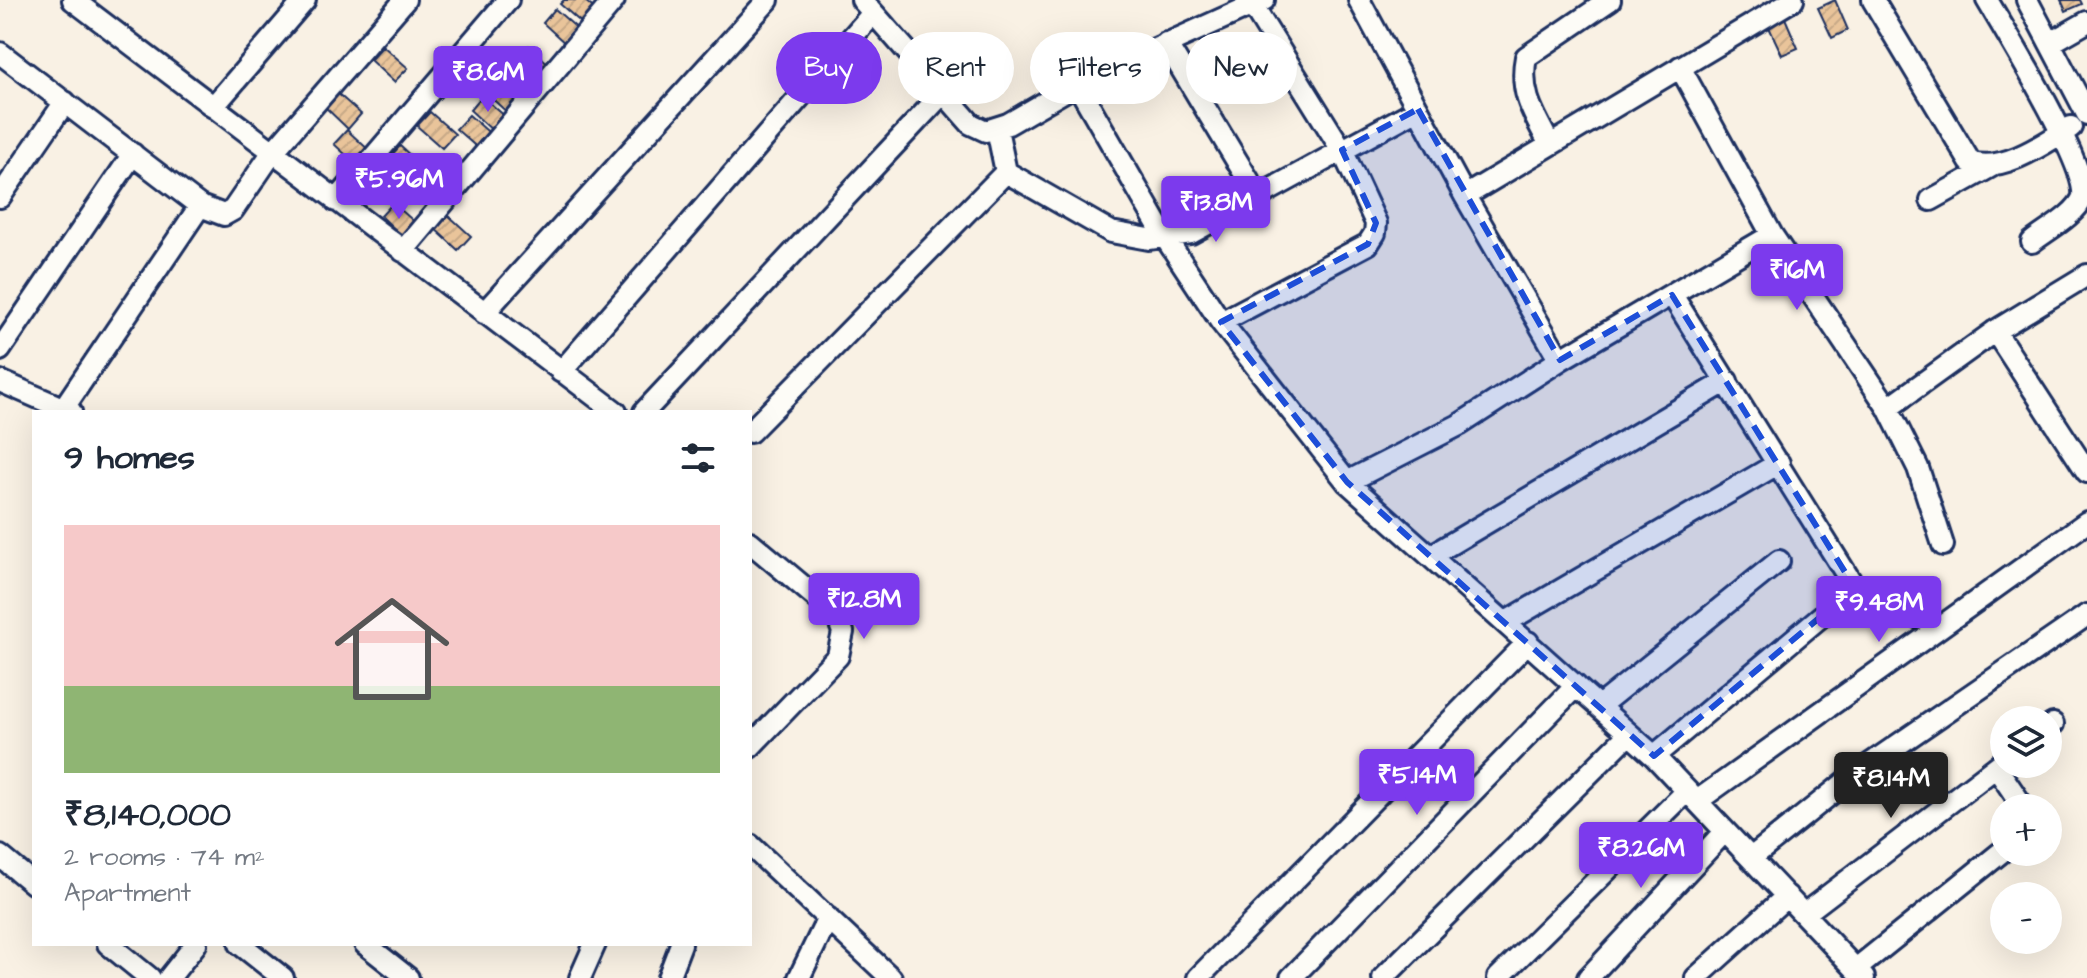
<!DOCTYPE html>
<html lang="en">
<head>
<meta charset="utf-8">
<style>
	:root { --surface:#fff; --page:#f2f2f3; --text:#1f2937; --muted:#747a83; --accent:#7c3aed }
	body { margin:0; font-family:"Architects Daughter",sans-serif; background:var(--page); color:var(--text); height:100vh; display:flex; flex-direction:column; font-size:30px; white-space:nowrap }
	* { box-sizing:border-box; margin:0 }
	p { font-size:26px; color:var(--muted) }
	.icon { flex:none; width:44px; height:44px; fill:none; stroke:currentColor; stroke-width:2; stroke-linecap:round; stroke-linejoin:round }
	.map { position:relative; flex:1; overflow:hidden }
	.drawer { position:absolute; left:32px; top:410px; width:720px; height:536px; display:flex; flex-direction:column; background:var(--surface); border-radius:0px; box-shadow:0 8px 32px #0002 }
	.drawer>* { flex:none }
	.hud { position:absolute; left:776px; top:32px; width:760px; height:72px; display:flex; gap:16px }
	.controls { position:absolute; left:1990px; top:706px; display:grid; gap:16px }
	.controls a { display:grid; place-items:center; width:72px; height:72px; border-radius:50%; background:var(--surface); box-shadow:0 8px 32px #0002; font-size:40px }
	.price { position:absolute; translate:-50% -68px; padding:0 18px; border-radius:8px; background:var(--accent); color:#fff; font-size:26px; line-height:52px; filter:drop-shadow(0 2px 4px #0008) }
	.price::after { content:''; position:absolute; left:50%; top:48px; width:24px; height:18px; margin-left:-12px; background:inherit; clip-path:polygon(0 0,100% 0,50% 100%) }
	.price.active { background:#222; color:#fff }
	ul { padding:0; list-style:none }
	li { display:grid; align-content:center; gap:16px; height:424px; padding:0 32px }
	li span { display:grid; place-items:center; height:248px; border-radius:0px; color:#555 }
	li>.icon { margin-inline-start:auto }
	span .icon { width:144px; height:144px; fill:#fffc; stroke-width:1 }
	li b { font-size:34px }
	h2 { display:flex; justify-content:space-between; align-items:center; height:96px; padding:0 32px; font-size:34px }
	.pill { padding:0 28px; border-radius:36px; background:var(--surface); box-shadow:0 8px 32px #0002; font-size:28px; line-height:72px }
	.pill.active { background:var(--accent); color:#fff }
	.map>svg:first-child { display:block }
	.building { fill:url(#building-hatch); stroke:#1b2f5e; stroke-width:2 }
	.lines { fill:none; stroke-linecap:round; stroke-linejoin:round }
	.minor-casing { stroke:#1b2f5e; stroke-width:26 }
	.minor { stroke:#fdfcf7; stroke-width:20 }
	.marked { fill:#1d4ed8; fill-opacity:0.2; stroke:#1d4ed8; stroke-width:6; stroke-dasharray:16 10; stroke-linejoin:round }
</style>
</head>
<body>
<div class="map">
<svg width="2087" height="978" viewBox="0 0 2087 978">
	<defs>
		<pattern id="building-hatch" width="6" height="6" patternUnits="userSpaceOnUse" patternTransform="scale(2)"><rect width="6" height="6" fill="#e9c49a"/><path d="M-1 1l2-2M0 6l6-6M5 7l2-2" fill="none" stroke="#c7a987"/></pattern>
	</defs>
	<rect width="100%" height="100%" fill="#f9f1e4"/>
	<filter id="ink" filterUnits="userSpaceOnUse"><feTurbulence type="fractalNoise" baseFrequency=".0125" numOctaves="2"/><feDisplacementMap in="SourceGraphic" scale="16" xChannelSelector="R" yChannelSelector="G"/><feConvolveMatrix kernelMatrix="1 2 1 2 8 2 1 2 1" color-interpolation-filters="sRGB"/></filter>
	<g filter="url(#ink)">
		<path class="building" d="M564,0h20l14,12 -13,14 -25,-22z
			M1835,0l13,30 -16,8 -14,-30z
			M2061,0h19l2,4 -16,7z
			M555,9l25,22 -13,14 -24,-22z
			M1785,18l13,30 -16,7 -14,-30z
			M383,46l25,22 -14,14 -24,-22z
			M529,46l24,22 -13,14 -24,-22z
			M498,79l25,22 -13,14 -24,-22z
			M336,92l25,22 -13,15 -24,-23z
			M482,96l25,22 -13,14 -24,-22z
			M430,112l25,22 -13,14 -25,-22z
			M469,115l25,22 -13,14 -25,-22z
			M347,130l24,22 -13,14 -24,-22z
			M400,146l24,22 -13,15 -24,-23z
			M427,168l25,22 -13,15 -24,-23z
			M393,203l25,22 -13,14 -24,-23z
			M447,214l24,22 -13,14 -24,-22z"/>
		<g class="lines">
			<g class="minor-casing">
				<path id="minor" d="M73,0l543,412
					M862,0l109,124 15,7 22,-7 69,-40 187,-84
					M1359,0l106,196 95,164 212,-125
					M1873,0l97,162c31,12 74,-18 101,-35
					M1987,0c20,34 100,164 96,197 -7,18 -36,33 -51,45
					M2027,0l60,114
					M2052,42l35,-20
					M1166,43l92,153
					M0,53l200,153 -137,203
					M1680,67l92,168 116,173 30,60 25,77
					M1077,84l88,153 56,85 126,160 307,274 210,222
					M213,107l92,-107
					M1549,143c-16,-30 -30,-51 -23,-86l84,-57
					M1006,172l105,60 38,7 42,-6 227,-124
					M1465,196l328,-196
					M0,197l65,-95
					M1931,200l61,-34
					M336,201l172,-201
					M200,206l24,9 9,-5 39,-57 133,-153
					M403,251l211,-251
					M484,313l284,-313
					M1221,322l147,-78 7,-11 1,-10 -34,-73 -90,-145
					M1995,331l92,141
					M0,350l133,-196
					M561,372l312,-359
					M0,381l71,31
					M1888,408l107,-77 92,-56
					M644,412l300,-320
					M750,432l256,-260 -9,-43
					M1347,482l112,-57 101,-65
					M750,542l86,72 7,18 -5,24 -88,91
					M1432,555l295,-174
					M1855,588l84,39
					M1506,622l273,-159
					M1599,706l180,-145
					M2048,728l5,-4
					M1654,756l201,-168 -183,-293
					M1996,767l28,41
					M1697,801l390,-279
					M750,845l141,133
					M0,856l34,28
					M1751,858l106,-85 230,-158
					M1804,914l200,-153
					M108,944l42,34
					M240,944l43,34
					M365,944l43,34
					M1856,969l148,-119
					M169,978l27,-34
					M580,978l15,-34
					M668,978l13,-34
					M799,978l29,-60
					M1198,978l330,-336
					M1291,978l285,-292
					M1383,978l246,-244
					M1498,978l189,-187
					M1588,978l137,-147
					M1696,978l91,-82"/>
			</g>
			<use href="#minor" class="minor"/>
		</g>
	</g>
	<path class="marked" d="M1418,109l142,251 112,-65 183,293 -201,168 -307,-274 -126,-160 147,-78 8,-21 -34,-73z"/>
</svg>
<div class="controls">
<a><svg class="icon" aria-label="layers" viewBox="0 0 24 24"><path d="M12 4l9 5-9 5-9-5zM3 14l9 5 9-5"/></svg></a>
<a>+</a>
<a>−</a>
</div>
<b class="price" style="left:488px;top:114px">₹8.6M</b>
<b class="price" style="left:399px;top:221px">₹5.96M</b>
<b class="price" style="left:1216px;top:244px">₹13.8M</b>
<b class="price" style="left:1797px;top:312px">₹16M</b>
<b class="price" style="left:864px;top:641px">₹12.8M</b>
<b class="price" style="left:1879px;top:644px">₹9.48M</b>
<b class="price" style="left:1417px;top:817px">₹5.14M</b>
<b class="price active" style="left:1891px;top:820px">₹8.14M</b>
<b class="price" style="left:1641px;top:890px">₹8.26M</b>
<div class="hud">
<a class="pill active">Buy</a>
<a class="pill">Rent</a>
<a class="pill">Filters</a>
<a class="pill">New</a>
</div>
<section class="drawer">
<h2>9 homes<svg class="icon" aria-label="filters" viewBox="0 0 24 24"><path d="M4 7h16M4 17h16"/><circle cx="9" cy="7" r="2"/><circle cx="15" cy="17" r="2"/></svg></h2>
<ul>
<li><span style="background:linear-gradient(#f6c9c9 65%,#8fb573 0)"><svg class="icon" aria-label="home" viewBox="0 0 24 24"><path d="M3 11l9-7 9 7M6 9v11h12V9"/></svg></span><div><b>₹8,140,000</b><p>2 rooms · 74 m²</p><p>Apartment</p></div></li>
</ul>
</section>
</div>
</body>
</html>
